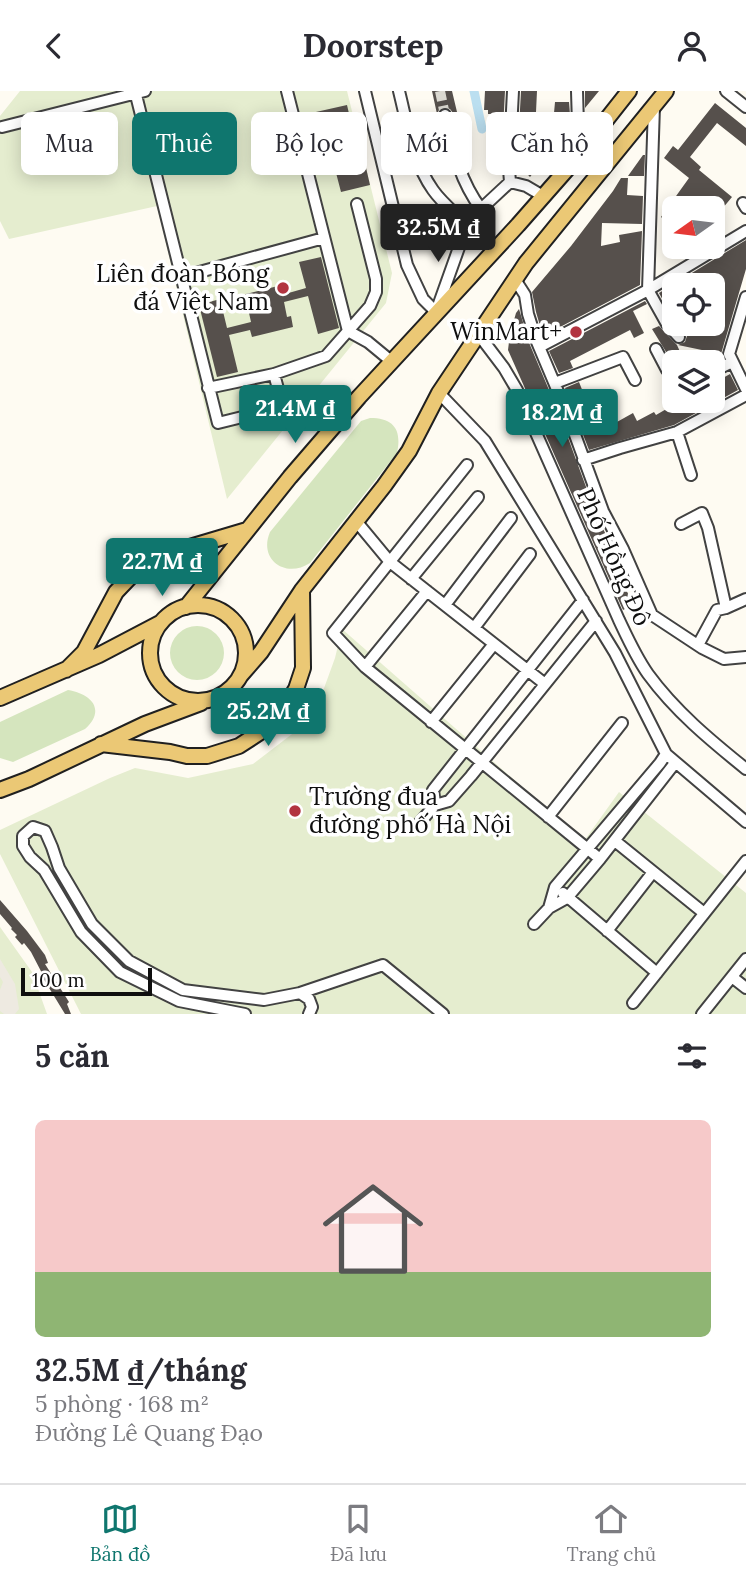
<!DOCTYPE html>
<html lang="vi">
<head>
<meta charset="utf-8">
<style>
	:root { --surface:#fff; --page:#f2f2f3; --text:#2b2b33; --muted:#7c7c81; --line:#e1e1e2; --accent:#0f766e }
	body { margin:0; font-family:Lora,serif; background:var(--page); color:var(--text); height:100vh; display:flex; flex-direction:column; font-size:26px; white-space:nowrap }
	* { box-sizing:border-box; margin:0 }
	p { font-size:23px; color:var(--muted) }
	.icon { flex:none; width:38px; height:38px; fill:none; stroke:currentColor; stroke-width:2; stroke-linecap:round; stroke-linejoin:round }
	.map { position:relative; height:923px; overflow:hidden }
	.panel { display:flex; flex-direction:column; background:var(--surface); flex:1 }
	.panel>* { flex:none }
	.banner { position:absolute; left:21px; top:21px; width:705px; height:63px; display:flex; gap:14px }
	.needle { width:46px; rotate:256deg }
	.fabs { position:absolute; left:662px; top:105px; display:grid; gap:14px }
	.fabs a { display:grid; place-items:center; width:63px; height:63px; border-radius:10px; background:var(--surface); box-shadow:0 4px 18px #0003; font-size:35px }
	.scale { position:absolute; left:21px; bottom:18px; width:131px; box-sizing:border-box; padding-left:7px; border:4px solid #0f0f0f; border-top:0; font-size:19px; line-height:24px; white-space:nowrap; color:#0f0f0f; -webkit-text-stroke:5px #fff; paint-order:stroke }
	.price { position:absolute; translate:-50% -60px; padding:0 16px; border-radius:7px; background:var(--accent); color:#fff; font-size:23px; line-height:46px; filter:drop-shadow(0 2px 4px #0008) }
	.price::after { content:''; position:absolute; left:50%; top:42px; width:21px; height:16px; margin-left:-10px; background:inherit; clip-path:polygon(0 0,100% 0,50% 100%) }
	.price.current { background:#222; color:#fff }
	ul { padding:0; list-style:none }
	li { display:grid; align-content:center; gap:14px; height:371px; padding:0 35px }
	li+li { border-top:2px solid var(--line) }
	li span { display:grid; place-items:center; height:217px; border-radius:10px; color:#555 }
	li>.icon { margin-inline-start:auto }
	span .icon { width:126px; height:126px; fill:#fffc; stroke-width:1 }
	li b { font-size:30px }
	h2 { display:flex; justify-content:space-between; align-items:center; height:84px; padding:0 35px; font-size:30px }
	.chip { padding:0 24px; border-radius:10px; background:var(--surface); box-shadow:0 4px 18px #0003; font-size:24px; line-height:63px }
	.chip.current { background:var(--accent); color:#fff }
	header { display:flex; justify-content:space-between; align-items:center; height:91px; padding:0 35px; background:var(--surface); font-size:32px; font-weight:800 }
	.tab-bar { display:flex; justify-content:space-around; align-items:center; height:98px; border-top:2px solid var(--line); background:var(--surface); font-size:19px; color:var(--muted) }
	.tab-bar a { display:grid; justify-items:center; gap:4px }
	.tab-bar .current { color:var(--accent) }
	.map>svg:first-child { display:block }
	.green { fill:#d5e5be }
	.pitch { fill:#e5edcf }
	.plaza { fill:#eeeae1 }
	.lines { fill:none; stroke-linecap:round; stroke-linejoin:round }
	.canal { stroke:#bbdff0; stroke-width:9 }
	.building { fill:#56504c }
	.minor-tunnel { stroke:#dad8d0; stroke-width:10; stroke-dasharray:10 5; stroke-linecap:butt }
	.minor-casing { stroke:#424242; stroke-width:14 }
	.major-casing { stroke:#202020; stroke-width:18 }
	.minor { stroke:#fff; stroke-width:10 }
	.major { stroke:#ebc875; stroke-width:14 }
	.poi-dot { fill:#b23440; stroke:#fff; stroke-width:2.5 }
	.labels { text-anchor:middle; stroke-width:7; stroke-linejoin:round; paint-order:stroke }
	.poi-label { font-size:24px; fill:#0f0f0f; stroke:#fff; text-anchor:end }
	.street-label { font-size:24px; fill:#0f0f0f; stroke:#fff }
</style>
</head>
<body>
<header><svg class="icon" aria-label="back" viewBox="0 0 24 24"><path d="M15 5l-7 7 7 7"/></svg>Doorstep<svg class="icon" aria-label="person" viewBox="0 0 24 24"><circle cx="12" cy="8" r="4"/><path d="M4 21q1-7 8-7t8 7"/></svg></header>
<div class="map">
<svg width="746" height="923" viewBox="0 0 746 923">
	<rect width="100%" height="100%" fill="#fefbf2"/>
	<path class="green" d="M370,327c24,0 32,12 27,35l-87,110c-24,16 -52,-3 -40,-31l91,-111z
		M170 562a27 27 0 1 1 54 0a27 27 0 1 1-54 0Z
		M68,599c24,4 38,20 17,39l-72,33 -13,-4v-36z"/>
	<path class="pitch" d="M20,0h327l45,182 -6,30 -159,196 -70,-293 -148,33 -9,-18v-105z
		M342,538l242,212 35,-49 127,101v121h-665l-81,-160v-24l110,-52 25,-10 53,10 65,-14 43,-33 27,-40 12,-33z
		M0,836l32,45 15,42h-47z"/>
	<path class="plaza" d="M0,868l15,25 4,25 -4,5h-11l-4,-3v-21l3,-8 -3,-5z"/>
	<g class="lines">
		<path class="canal" d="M474,0l8,38"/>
	</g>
	<path class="building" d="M432,0h20l5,21 -4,1 -3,-4 -6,-2 -5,3 -2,4z
		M485,0h20l-3,56h-8v-25h-3v-8h-3v-4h-4z
		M521,0h16l-1,21 18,1 1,-11h14l2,25 -5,5h-2l-34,45 -13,-14v-3h9l1,-14h-9z
		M585,0h14l-14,17z
		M715,12l31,25v18l-29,-23 -27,34 11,10 -2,3 33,27 -10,12 -12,-10 -7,9h-29v19l-13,-10 28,-39 -25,-20 9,-12 5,4z
		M347,14l7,30 4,-2 12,52 -29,7 -6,-23 -16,4 -7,-28 2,-1 -7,-30z
		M643,64h2l-1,21h-16z
		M621,87h7l-1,17 16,1 -1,28 -40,-1 -1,23 19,-4 -1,-7 23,-4 -2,54 -97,51 -7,-24 -4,-20 39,-46 42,-55z
		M746,149v29l-25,85 -43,-9 7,-3 2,-6 -10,-12h35v-39h-38v35l-15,-27z
		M321,166l18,71 -21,6 -10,-38 -24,6 3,15 4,-1 2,11 -41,10 -2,-7 -21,5 9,37 -21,5 -18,-72 21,-6 7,29 24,-6 -4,-18 -3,1 -2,-10 40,-10 3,9 21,-6 -7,-26z
		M645,210l2,3 -14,7 11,22 -10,5 -4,-8 -60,31 3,7 -14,5 -10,-22z
		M519,218l11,36 30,71 36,98 21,44 -4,2 20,45 -10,5 -115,-260 2,-16 6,-21z
		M659,235l18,19 4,9 -6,5 -4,1 -19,-31z
		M730,283l8,16 -64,35 -85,25 -24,-62 14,-6 20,50 34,-19 4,8 17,-9 2,3 19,-11 4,7 18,-10h15v-17z
		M0,809l27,31 18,24 3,8 -3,1 24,38 -2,2 4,10h-6l-22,-36 1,-1 -13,-25 -7,-9 -2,2 -7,-8 2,-2 -6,-6 1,-1 -12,-14z"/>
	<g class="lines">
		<path class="minor-tunnel" d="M440,0l5,24"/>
		<g class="minor-casing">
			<path id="minor" d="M135,0l83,332 65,-16 -9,-33
				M287,0l61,240 20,11 23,19
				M365,0l42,174 16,34 13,13 31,-87 14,-16 29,-27
				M399,0c8,32 14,71 34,99 9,13 23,24 34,35
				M577,0l1,34 12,13
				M726,0l20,16
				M445,24c8,34 14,64 36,94
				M2,36l143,-36
				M510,91l-1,-13 4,-78
				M510,91l16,4 17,10
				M743,112l3,5
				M181,186l143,-39
				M516,190l9,14 3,19 9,28 30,71 36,98 20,38 29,66 50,33 22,11 22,-2
				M648,199l6,-184
				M648,199l19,34 12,13
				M746,206l-17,57 17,35
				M479,244l25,33 13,22 102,230c9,19 17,37 29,54 27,37 62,66 98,95
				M539,256l109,-57 98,-59
				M656,258l11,21 7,-3
				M682,271l6,-2 3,2
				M712,281l20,-10
				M555,292l68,-26 12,23
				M208,297l66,-14 52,-18 44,-50 6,-14v-13l-19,-75
				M439,302l46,48 130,212 51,101 80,68
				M677,341l14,43
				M583,369l37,-12 57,-16 69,-37
				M467,374l-134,168 32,34 235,192
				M356,430l34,41 155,122
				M681,433l21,-11 6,15 18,80 -9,2 -19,35
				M411,488l67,-82
				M445,514l66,-87
				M726,517l20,-9
				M474,537l56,-74
				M365,576l62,-76
				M431,631l63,-78
				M435,714l-2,-15 150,-190
				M548,726l74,-94
				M415,737l20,-23 14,-4 22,-25 125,-155
				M615,750l89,72
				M563,802l94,80
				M549,817l6,-21 105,-124 6,-9
				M534,833l15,-16 18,-10 33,-39 75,-96
				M607,840l46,-59
				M732,886l14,11
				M300,902l9,6 3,8 -3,7
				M633,912l113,-142
				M245,923l-66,-13 -59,-29 -39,-40 -37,-62 -14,-13 -7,-11v-10l10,-9 12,4 7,16 7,21 33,56 37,37 54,29 81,10 36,-7 83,-28 60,49
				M702,923l44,-55"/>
		</g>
		<g class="major-casing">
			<path id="major" d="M150 562a48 48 0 1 1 96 0a48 48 0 1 1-96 0Z
				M186,516l104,-130 69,-80 159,-172 51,-58 60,-76
				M66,579l18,-18 32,-60 20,-21 27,-16 84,-25
				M241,584l20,-23 41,-62 82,-104 25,-35 30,-58 87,-130 140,-172
				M0,607l99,-43 61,-32
				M101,653l69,8 17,4h20l32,-10 23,-15 20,-19 14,-23 7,-21 -1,-78
				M0,699l29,-11 116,-55 56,-21"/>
		</g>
		<use href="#minor" class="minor"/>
		<use href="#major" class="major"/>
	</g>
	<g class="poi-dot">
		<circle cx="283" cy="197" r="7"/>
		<circle cx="576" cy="241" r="7"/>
		<circle cx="295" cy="720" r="7"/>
	</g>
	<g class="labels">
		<g class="poi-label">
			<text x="269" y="191">Liên đoàn Bóng<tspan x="269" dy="28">đá Việt Nam</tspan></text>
			<text x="562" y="249">WinMart+</text>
			<text x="309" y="714" text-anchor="start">Trường đua<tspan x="309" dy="28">đường phố Hà Nội</tspan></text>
		</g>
		<g class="street-label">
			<text transform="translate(614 466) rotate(66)" y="8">Phố Hồng Đô</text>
		</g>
	</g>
</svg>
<div class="fabs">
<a><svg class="needle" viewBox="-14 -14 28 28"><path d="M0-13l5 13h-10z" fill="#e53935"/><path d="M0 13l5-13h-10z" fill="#7c7c81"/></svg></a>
<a><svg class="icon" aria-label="locate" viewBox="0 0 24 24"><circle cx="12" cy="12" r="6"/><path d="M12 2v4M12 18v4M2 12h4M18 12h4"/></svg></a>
<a><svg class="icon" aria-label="layers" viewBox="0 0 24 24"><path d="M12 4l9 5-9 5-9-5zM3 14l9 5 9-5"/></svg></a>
</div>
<div class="scale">100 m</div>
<b class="price current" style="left:438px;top:173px">32.5M ₫</b>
<b class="price" style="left:295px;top:354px">21.4M ₫</b>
<b class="price" style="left:562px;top:358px">18.2M ₫</b>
<b class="price" style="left:162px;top:507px">22.7M ₫</b>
<b class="price" style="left:268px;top:657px">25.2M ₫</b>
<div class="banner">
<a class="chip">Mua</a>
<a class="chip current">Thuê</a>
<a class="chip">Bộ lọc</a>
<a class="chip">Mới</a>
<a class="chip">Căn hộ</a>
</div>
</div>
<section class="panel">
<h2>5 căn<svg class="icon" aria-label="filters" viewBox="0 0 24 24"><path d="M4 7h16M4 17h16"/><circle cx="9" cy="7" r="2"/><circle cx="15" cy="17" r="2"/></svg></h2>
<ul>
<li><span style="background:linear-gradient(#f6c9c9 70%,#8fb573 0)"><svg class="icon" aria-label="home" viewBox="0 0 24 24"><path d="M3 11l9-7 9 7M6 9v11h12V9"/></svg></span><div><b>32.5M ₫/tháng</b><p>5 phòng · 168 m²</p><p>Đường Lê Quang Đạo</p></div></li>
</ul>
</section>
<nav class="tab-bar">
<a class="current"><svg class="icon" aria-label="map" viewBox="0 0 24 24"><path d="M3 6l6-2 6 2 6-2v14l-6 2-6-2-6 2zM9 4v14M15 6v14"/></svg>Bản đồ</a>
<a><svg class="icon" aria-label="saved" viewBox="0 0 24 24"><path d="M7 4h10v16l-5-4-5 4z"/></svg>Đã lưu</a>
<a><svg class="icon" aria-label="home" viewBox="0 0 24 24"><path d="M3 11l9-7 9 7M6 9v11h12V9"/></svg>Trang chủ</a>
</nav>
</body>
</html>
